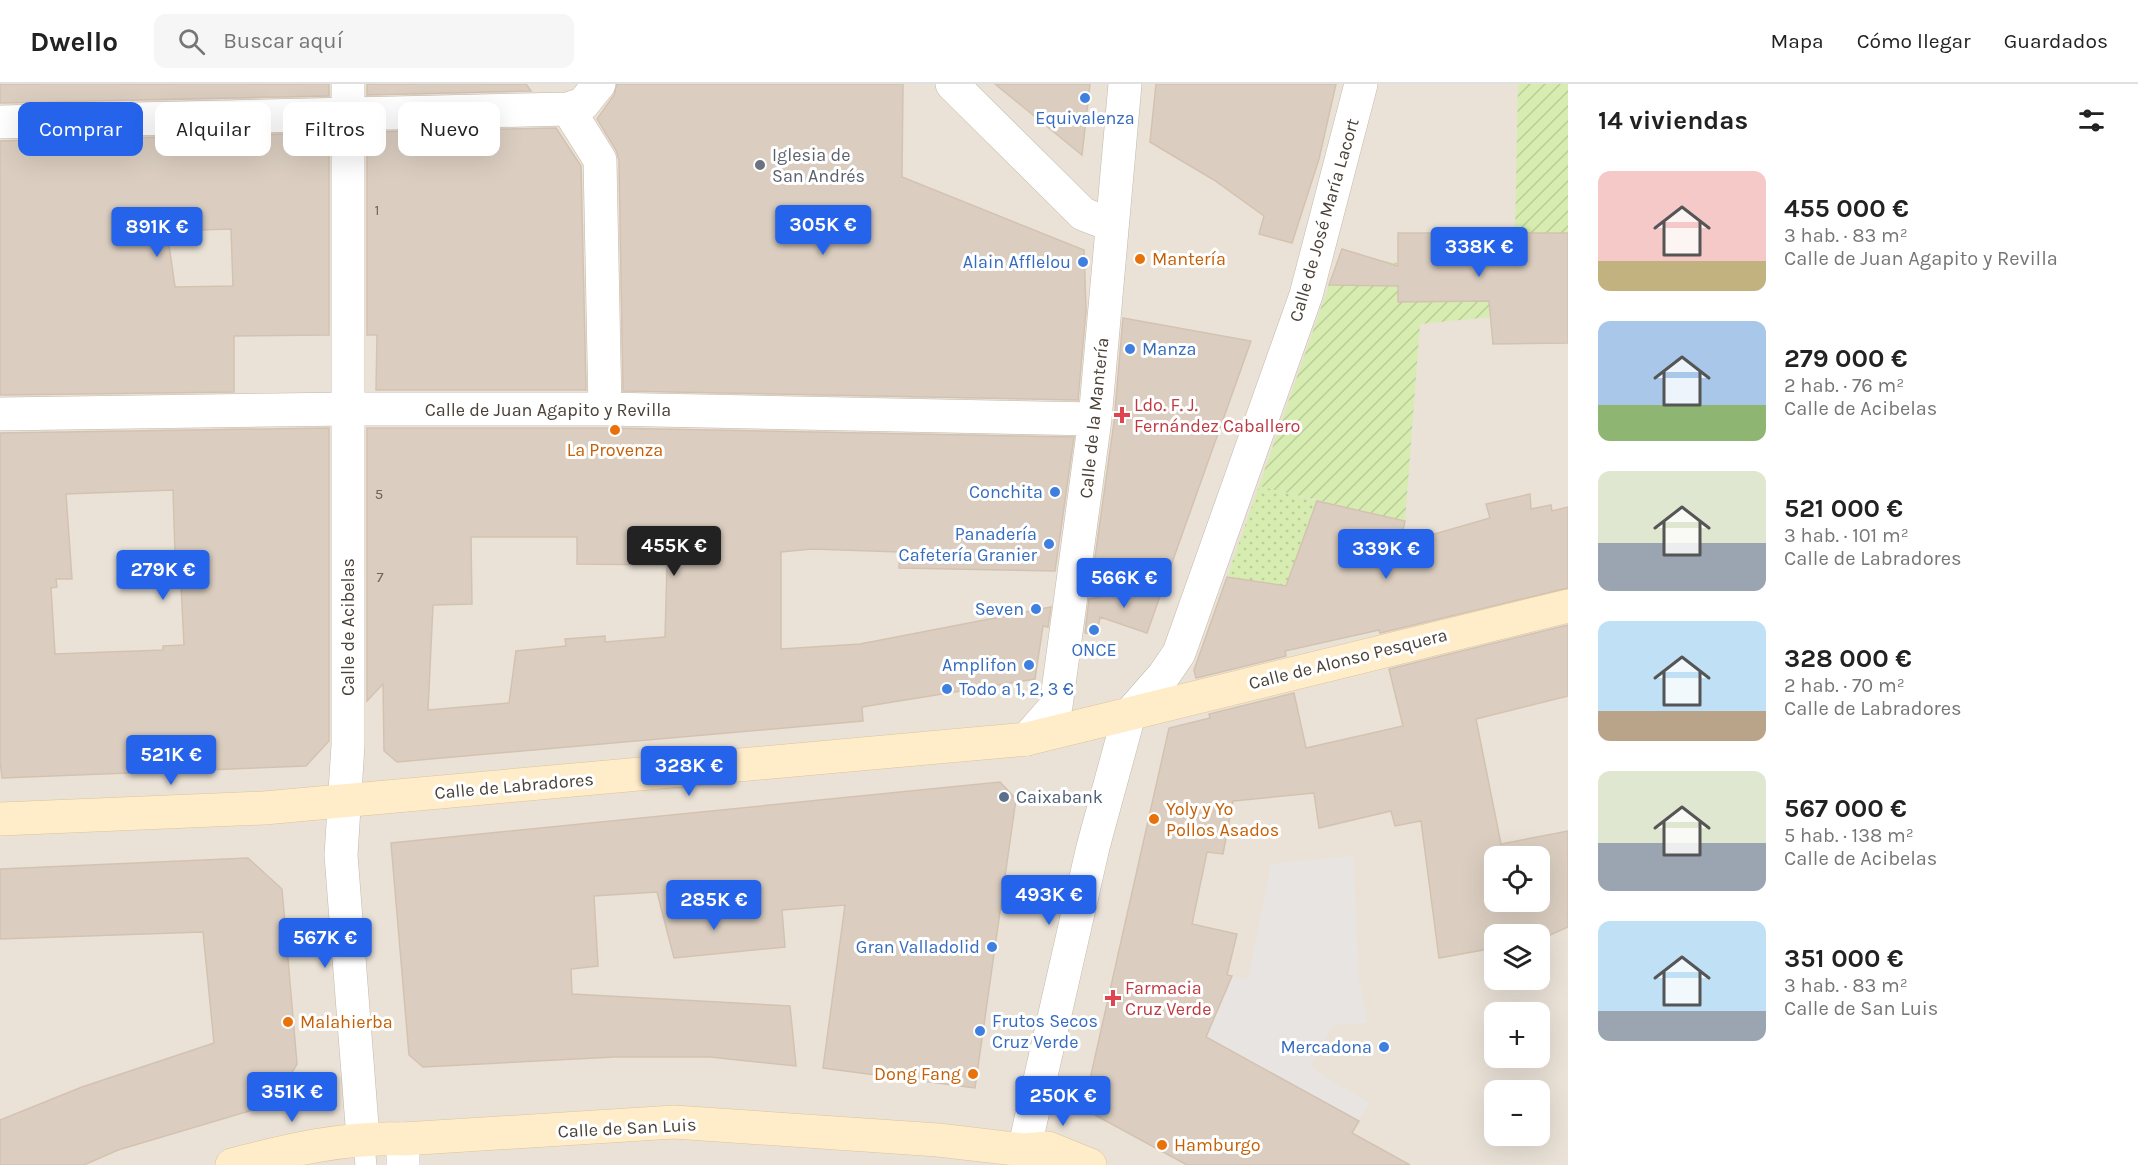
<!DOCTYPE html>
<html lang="es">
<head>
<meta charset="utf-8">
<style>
	:root { --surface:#fff; --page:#f6f6f6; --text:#222; --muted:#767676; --line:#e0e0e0; --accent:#2563eb }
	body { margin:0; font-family:Karla,sans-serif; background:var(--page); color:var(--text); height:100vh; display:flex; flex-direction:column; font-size:22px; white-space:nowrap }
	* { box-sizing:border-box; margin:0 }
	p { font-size:20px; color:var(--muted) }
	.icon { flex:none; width:33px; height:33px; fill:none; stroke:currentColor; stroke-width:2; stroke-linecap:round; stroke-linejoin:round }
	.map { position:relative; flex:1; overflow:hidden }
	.panel { display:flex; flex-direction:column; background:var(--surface); width:570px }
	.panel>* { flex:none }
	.hud { position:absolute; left:18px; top:18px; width:570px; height:54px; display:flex; gap:12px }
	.controls { position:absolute; left:1484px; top:762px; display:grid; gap:12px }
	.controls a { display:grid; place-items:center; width:66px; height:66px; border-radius:12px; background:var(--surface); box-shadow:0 6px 24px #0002; font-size:30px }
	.price { position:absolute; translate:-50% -51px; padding:0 14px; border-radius:6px; background:var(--accent); color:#fff; font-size:20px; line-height:39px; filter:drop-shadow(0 2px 3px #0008) }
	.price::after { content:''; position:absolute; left:50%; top:36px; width:18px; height:14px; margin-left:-9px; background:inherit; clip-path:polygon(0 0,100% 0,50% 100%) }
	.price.current { background:#222; color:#fff }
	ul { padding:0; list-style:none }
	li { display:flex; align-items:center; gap:18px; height:150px; padding:0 30px }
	li span { display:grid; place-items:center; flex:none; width:168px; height:120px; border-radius:12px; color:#555 }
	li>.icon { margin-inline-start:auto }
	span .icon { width:72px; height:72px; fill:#fffc; stroke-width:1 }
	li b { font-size:26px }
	h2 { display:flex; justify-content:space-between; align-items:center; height:72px; padding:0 30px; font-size:26px }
	.chip { padding:0 21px; border-radius:12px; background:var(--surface); box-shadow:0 6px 24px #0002; font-size:21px; line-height:54px }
	.chip.current { background:var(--accent); color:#fff }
	header { display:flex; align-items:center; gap:36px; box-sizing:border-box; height:84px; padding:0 30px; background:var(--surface); border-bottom:2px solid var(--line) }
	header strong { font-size:28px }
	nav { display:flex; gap:33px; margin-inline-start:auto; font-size:21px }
	.search { width:420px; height:54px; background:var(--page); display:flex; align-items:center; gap:15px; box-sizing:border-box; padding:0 21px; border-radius:12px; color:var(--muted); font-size:22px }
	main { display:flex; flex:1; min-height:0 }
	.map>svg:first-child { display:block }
	.residential { fill:#eae2d7; fill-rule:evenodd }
	.grass { fill:url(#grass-dots) }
	.garden { fill:url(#garden-furrows) }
	.parking { fill:#e7e4e1 }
	.building { fill:#dbcec1; stroke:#d4c2b1; stroke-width:1.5; fill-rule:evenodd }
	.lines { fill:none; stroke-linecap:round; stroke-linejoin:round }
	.lane-casing { stroke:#c2b8ab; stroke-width:22 }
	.street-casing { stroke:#c2b8ab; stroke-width:34 }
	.secondary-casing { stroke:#dcc399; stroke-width:34 }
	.lane { stroke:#fff; stroke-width:21 }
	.street { stroke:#fff; stroke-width:33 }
	.secondary { stroke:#ffedca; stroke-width:33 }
	.shop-dot { fill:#3f7fe0; stroke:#fff; stroke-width:2 }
	.worship-dot { fill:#6b7280; stroke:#fff; stroke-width:2 }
	.food-dot { fill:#e8710a; stroke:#fff; stroke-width:2 }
	.health-dot { fill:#e0444e; stroke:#fff; stroke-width:2 }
	.service-dot { fill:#5c6f8a; stroke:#fff; stroke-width:2 }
	.labels { text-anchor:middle; stroke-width:6; stroke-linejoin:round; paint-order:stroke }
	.number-label { font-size:15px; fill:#6e645a }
	.shop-label { font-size:18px; fill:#366cbe; stroke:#fff; text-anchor:end }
	.worship-label { font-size:18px; fill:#5b616d; stroke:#fff; text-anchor:start }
	.street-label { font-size:18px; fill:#4a4137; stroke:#fff }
	.food-label { font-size:18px; fill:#c56008; stroke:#fff; text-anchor:start }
	.health-label { font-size:18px; fill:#be3a42; stroke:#fff; text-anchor:start }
	.service-label { font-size:18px; fill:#4e5e75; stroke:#fff; text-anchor:start }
</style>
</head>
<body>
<header>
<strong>Dwello</strong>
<div class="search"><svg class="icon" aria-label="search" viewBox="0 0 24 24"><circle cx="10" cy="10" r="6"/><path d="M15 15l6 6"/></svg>Buscar aquí</div>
<nav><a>Mapa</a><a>Cómo llegar</a><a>Guardados</a></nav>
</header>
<main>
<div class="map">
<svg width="1568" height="1081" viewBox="0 0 1568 1081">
	<defs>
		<pattern id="grass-dots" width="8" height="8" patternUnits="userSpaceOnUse" patternTransform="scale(1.5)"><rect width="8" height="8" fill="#d7ecb0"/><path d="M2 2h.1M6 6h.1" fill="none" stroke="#bacc98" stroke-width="1.8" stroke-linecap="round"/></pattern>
		<pattern id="garden-furrows" width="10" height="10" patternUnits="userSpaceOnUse" patternTransform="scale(1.5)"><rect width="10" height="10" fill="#d7ecb0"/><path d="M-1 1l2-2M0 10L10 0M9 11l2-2" fill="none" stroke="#bacc98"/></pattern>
	</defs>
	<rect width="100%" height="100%" fill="#f6f1ea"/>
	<path class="residential" d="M0,0h1568v1081h-1568zM1494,772h45v46h-45zM1494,850h45v46h-45zM1494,928h45v46h-45zM1494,1006h45v46h-45z"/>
	<path class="grass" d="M1259,402l58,15 -31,85 -59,-9z"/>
	<path class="garden" d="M1518,0h50v149l-53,1z
		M1378,176l20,3v38h91l1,16 -70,7 -15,197 -146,-35 70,-201 43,1z"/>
	<path class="parking" d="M1353,772l6,122 9,45 -35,2 -23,42 59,36 -10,18 -109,-60 -52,-6 34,-79 16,4 23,-116z"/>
	<path class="building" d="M0,0h329v12l-329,7z
		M367,0h159l5,7 -164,4z
		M617,0h286l-1,93 182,73 2,60 -8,90 -455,-9 -4,-231 -3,-10 -19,-31 17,-24z
		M995,0h95l-8,71z
		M1156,0h180l-17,75 -27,84 -33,-9 5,-18 -50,-36 -64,-38z
		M556,44l25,38 5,224h-210l1,-55h-10v-203z
		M329,49v202l-95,1v56l-234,3v-254zM231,145l2,57 -58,1 -8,-56z
		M1398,149h170v110l-75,1 -4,-43 -91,1v-16l-69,-1 13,-36 56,17z
		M1123,234l128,23 -83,233 -75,-2 21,-150z
		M329,344v313l-23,25 -304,12 -2,-17v-328zM173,406l3,94h5l3,61 -21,1v4l-108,4 -4,-66 6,-1 -1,-8h16l-6,-85z
		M367,344h238l469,9 -19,134 -156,-3 1,-16 -88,-3 -31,3v97l79,-5 191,-37 -3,20 -5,-1 -8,53 -173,28 1,14 -466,41 -13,-11 -1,-67 -16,17zM471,453h106v27l90,1 -2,72 -60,5v-6l-40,3 1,7 -50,5 -7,52 -81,7 5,-105 39,-1z
		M1530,410l1,15 20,-4 1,6 16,-4v81l-188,45 -1,-3 -94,21 1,5 -90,22 -2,-8 33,-93 59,9 31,-85 88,20 -5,23 90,-26 -4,-14z
		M1164,501l-17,48 -47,-16 -3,18 -12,-2 4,-34z
		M1568,541v71l-92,23 25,125 67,-13v96l-29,13v-6h-45v14l-55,10 -18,-137 -26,5 -4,-15 -72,17 -5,-35 -81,8 -10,53 -16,-2 -15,72 45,10 -10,41 5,1 -26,61 153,84 -7,12 58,32h-223l-94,-51 -7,-17 83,-369 41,-10 -1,-4 85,-21 12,55 97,-22 -14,-57zM1494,772h45v46h-45z
		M1000,698l16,17 -41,289 -152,-20 22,-163 -63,5 3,37 -111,11 -17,-66 -63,4 4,70 -27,3 1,25 218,12 6,60 -86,-9h-96l-191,10 -14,-12 -18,-212z
		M248,774l34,31 15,175 -24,40 -155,46 -34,15h-84v-45l82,-33 132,-44 -11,-111 -203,7v-70z"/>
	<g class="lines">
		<g class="lane-casing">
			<path id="lane" d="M363,1054l3,27"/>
		</g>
		<g class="street-casing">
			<path id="street" d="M348,0v661l-7,110 22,283
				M952,0l131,130 29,11
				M568,25l32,51 5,249
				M0,38l568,-13 15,-5 16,-20
				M0,330l349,-5h256l490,10
				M1027,655l29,-33 39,-287 30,-335
				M1024,1066l69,-303 36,-132 35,-40 15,-22 127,-358 55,-211
				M403,1081v-26"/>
		</g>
		<g class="secondary-casing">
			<path id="secondary" d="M0,735l264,-11 763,-69 541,-133
				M232,1081c57,-15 112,-28 171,-26l271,-17 264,18 86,10 24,-2 42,17"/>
		</g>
		<use href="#lane" class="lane"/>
		<use href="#street" class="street"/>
		<use href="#secondary" class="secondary"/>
	</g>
	<g class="shop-dot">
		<circle cx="1085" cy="14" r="6"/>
		<circle cx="1083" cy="178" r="6"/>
		<circle cx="1130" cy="265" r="6"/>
		<circle cx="1055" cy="408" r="6"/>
		<circle cx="1049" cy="460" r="6"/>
		<circle cx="1036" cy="525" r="6"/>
		<circle cx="1094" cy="546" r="6"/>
		<circle cx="1029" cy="581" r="6"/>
		<circle cx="947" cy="605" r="6"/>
		<circle cx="992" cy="863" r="6"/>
		<circle cx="980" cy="947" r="6"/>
		<circle cx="1384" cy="963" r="6"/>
	</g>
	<circle class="worship-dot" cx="760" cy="81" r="6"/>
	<g class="food-dot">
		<circle cx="1140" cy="175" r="6"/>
		<circle cx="615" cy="346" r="6"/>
		<circle cx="1154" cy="735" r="6"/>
		<circle cx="288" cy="938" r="6"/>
		<circle cx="973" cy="990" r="6"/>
		<circle cx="1162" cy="1061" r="6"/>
	</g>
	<g class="health-dot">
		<path d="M1119 322h6v6h6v6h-6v6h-6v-6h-6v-6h6z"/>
		<path d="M1110 905h6v6h6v6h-6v6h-6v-6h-6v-6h6z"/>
	</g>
	<circle class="service-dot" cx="1004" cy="713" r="6"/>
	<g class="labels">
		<g class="number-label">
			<text x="377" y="131">1</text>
			<text x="379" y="415">5</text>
			<text x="380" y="498">7</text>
		</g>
		<g class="shop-label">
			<text x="1085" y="40" text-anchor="middle">Equivalenza</text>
			<text x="1071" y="184">Alain Afflelou</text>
			<text x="1142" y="271" text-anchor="start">Manza</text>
			<text x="1043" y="414">Conchita</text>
			<text x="1037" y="456">Panadería<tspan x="1037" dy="21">Cafetería Granier</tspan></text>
			<text x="1024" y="531">Seven</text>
			<text x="1094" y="572" text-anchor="middle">ONCE</text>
			<text x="1017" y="587">Amplifon</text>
			<text x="959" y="611" text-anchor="start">Todo a 1, 2, 3 €</text>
			<text x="980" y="869">Gran Valladolid</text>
			<text x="992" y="943" text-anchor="start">Frutos Secos<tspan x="992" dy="21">Cruz Verde</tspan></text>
			<text x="1372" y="969">Mercadona</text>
		</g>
		<g class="worship-label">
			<text x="772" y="77">Iglesia de<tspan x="772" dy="21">San Andrés</tspan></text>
		</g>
		<g class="street-label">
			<text transform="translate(1324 136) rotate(-74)" y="6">Calle de José María Lacort</text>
			<text x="548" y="332">Calle de Juan Agapito y Revilla</text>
			<text transform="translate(1094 334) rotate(-84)" y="6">Calle de la Mantería</text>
			<text transform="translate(348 543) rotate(-90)" y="6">Calle de Acibelas</text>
			<text transform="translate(1348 575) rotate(-14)" y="6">Calle de Alonso Pesquera</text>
			<text transform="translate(514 702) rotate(-5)" y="6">Calle de Labradores</text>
			<text transform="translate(627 1044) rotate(-3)" y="6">Calle de San Luis</text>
		</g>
		<g class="food-label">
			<text x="1152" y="181">Mantería</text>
			<text x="615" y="372" text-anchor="middle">La Provenza</text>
			<text x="1166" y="731">Yoly y Yo<tspan x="1166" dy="21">Pollos Asados</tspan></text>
			<text x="300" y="944">Malahierba</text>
			<text x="961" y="996" text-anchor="end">Dong Fang</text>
			<text x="1174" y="1067">Hamburgo</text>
		</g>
		<g class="health-label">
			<text x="1134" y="327">Ldo. F. J.<tspan x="1134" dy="21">Fernández Caballero</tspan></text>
			<text x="1125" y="910">Farmacia<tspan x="1125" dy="21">Cruz Verde</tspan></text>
		</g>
		<g class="service-label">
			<text x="1016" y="719">Caixabank</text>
		</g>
	</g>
</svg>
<div class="controls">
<a><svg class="icon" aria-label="locate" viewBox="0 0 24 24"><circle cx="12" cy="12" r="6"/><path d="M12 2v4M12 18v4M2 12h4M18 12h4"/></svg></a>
<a><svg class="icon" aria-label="layers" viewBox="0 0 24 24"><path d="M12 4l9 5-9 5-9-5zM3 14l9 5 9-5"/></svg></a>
<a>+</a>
<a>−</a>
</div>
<b class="price" style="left:823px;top:172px">305K €</b>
<b class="price" style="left:157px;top:174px">891K €</b>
<b class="price" style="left:1479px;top:194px">338K €</b>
<b class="price current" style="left:674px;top:493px">455K €</b>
<b class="price" style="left:1386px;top:496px">339K €</b>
<b class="price" style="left:163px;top:517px">279K €</b>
<b class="price" style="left:1124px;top:525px">566K €</b>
<b class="price" style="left:171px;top:702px">521K €</b>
<b class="price" style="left:689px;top:713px">328K €</b>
<b class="price" style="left:1049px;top:842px">493K €</b>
<b class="price" style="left:714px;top:847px">285K €</b>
<b class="price" style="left:325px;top:885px">567K €</b>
<b class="price" style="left:292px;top:1039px">351K €</b>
<b class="price" style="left:1063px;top:1043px">250K €</b>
<div class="hud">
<a class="chip current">Comprar</a>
<a class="chip">Alquilar</a>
<a class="chip">Filtros</a>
<a class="chip">Nuevo</a>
</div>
</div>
<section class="panel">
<h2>14 viviendas<svg class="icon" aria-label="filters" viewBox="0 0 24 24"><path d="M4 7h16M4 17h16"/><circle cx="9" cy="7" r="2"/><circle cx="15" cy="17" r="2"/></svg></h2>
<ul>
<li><span style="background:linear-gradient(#f6c9c9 75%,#c2b280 0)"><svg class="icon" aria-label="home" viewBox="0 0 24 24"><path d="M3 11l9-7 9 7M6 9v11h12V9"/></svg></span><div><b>455 000 €</b><p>3 hab. · 83 m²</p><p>Calle de Juan Agapito y Revilla</p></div></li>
<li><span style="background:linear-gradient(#a9c7e8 70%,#8fb573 0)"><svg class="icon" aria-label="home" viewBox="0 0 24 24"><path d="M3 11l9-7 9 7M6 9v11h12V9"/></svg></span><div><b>279 000 €</b><p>2 hab. · 76 m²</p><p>Calle de Acibelas</p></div></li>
<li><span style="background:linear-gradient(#dfe7d0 60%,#9aa5b1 0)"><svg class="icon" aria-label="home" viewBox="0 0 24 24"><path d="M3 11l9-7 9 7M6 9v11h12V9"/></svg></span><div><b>521 000 €</b><p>3 hab. · 101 m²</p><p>Calle de Labradores</p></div></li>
<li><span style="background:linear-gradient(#bfe0f5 75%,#b9a48a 0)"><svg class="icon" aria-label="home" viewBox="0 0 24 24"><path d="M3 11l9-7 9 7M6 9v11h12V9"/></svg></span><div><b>328 000 €</b><p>2 hab. · 70 m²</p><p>Calle de Labradores</p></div></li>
<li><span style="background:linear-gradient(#dfe7d0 60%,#9aa5b1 0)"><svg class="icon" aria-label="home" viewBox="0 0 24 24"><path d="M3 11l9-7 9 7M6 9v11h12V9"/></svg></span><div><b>567 000 €</b><p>5 hab. · 138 m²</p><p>Calle de Acibelas</p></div></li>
<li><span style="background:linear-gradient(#bfe0f5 75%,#9aa5b1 0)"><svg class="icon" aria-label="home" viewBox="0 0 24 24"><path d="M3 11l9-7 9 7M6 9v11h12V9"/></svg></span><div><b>351 000 €</b><p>3 hab. · 83 m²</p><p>Calle de San Luis</p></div></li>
</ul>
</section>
</main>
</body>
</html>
